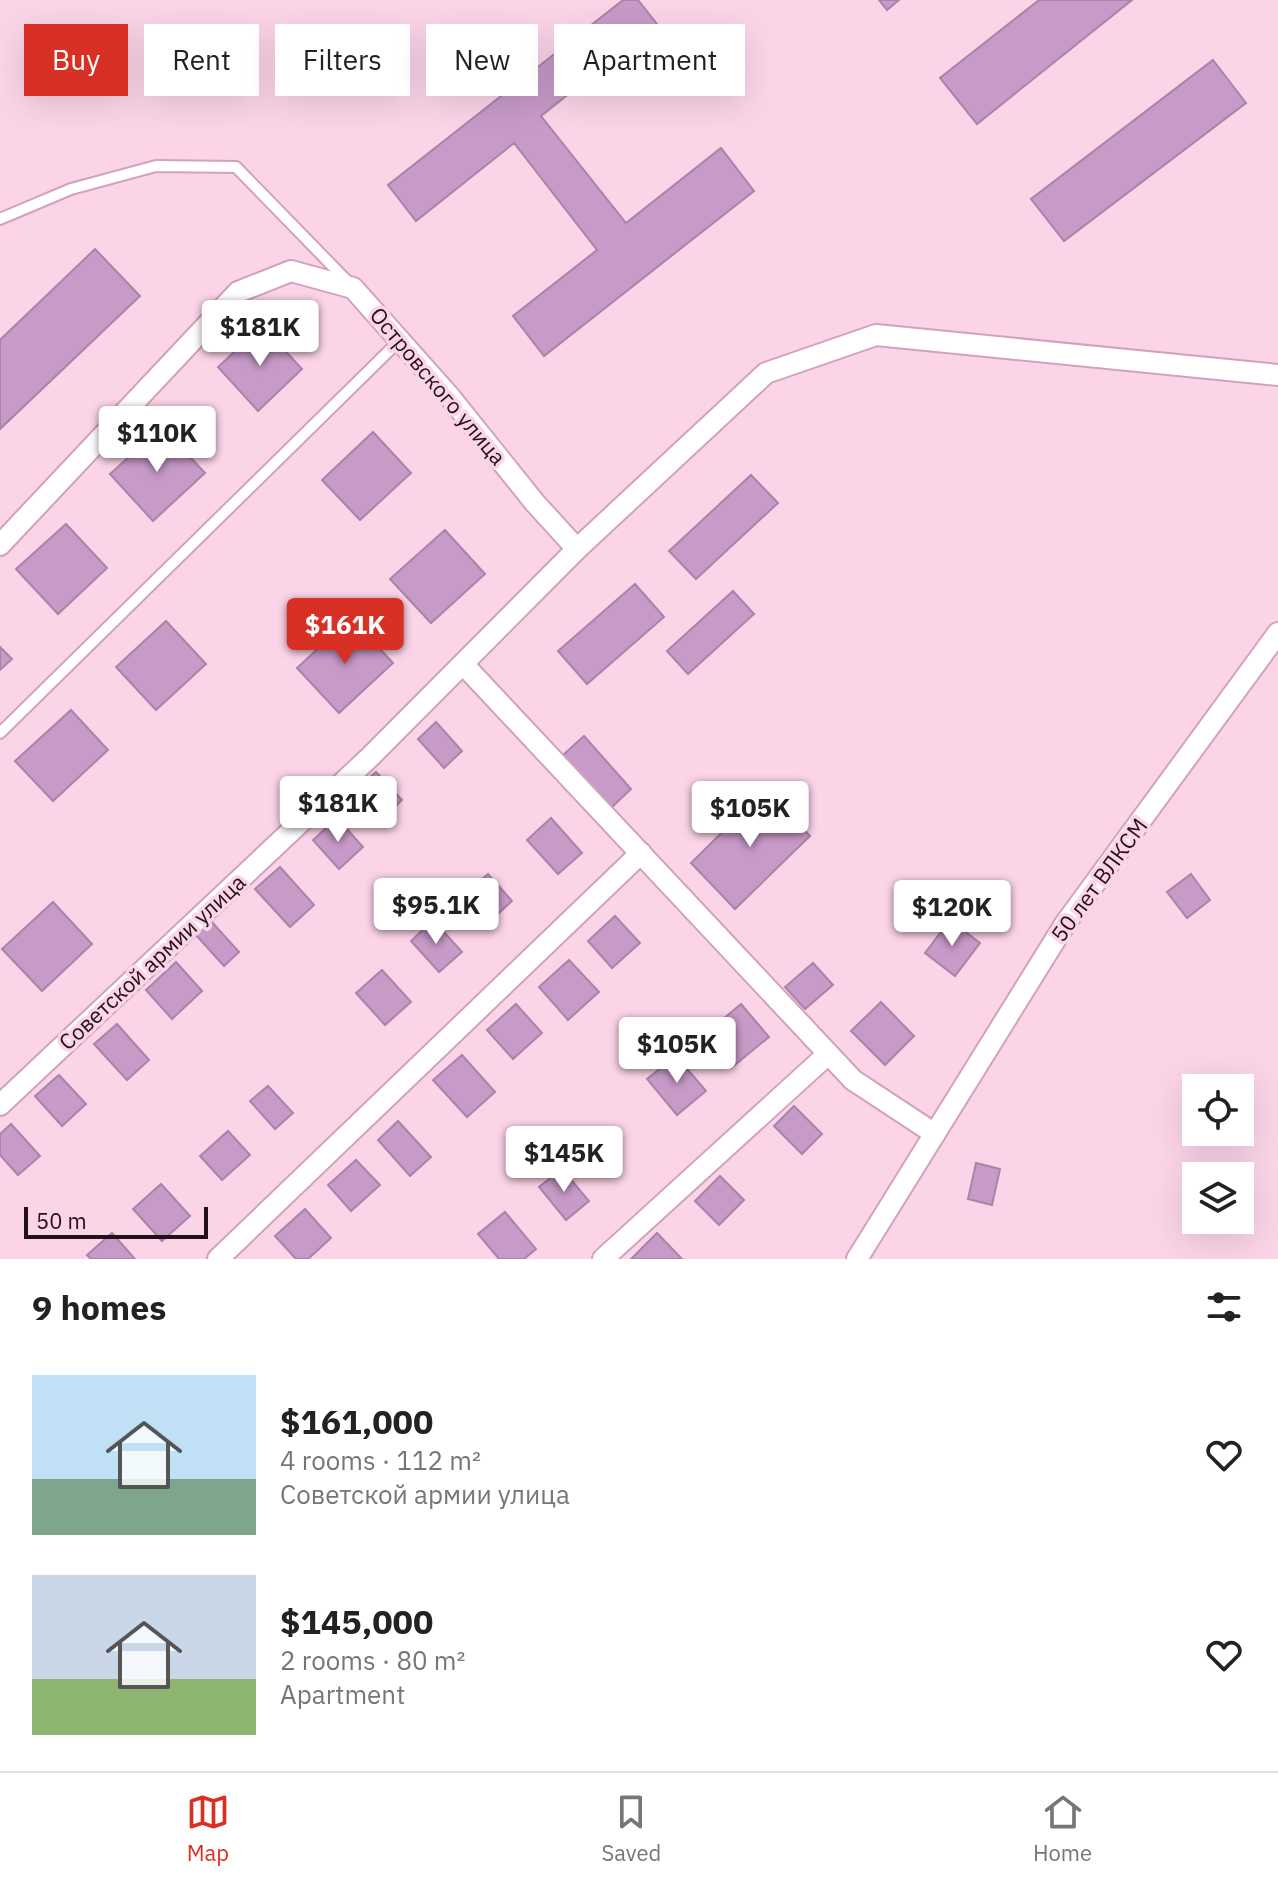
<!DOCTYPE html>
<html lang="en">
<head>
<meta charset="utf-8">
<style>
	:root { --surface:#fff; --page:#f6f6f6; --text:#222; --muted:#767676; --line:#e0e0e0; --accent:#d93025 }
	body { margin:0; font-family:"IBM Plex Sans",sans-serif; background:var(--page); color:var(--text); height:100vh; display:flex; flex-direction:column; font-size:30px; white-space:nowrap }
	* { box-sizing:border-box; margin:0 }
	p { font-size:26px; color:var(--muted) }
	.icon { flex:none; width:44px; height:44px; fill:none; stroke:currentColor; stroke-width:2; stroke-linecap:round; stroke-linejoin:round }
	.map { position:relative; height:1259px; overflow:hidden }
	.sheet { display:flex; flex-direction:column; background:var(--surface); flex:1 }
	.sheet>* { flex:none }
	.banner { position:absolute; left:24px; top:24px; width:800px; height:72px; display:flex; gap:16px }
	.buttons { position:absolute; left:1182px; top:1074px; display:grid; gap:16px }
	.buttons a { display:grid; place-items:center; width:72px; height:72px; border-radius:0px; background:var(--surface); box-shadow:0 8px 32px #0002; font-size:40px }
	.scale { position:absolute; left:24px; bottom:20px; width:184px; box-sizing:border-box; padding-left:8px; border:4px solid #22111a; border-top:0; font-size:22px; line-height:28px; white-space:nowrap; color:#22111a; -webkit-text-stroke:6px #fcd4e8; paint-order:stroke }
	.price { position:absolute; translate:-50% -68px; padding:0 18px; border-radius:8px; background:#fff; color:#222; font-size:26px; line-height:52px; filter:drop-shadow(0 2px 4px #0008) }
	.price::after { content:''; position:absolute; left:50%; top:48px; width:24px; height:18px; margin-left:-12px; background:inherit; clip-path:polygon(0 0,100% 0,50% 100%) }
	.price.current { background:var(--accent); color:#fff }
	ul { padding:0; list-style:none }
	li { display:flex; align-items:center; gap:24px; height:200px; padding:0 32px }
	li span { display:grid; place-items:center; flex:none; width:224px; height:160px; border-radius:0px; color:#555 }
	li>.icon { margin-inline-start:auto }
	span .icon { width:96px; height:96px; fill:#fffc; stroke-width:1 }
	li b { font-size:34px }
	h2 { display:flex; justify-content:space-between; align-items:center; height:96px; padding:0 32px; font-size:34px }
	.tag { padding:0 28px; border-radius:0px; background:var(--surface); box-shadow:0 8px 32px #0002; font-size:28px; line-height:72px }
	.tag.current { background:var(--accent); color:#fff }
	.menu { display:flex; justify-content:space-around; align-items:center; height:112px; border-top:2px solid var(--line); background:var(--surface); font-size:22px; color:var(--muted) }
	.menu a { display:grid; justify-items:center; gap:4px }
	.menu .current { color:var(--accent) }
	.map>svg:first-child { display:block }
	.building { fill:#c89ac8; stroke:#a884a8; stroke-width:2 }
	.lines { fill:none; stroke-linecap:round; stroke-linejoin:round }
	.service-casing { stroke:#d2a2bb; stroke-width:14 }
	.minor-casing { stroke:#d2a2bb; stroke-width:24 }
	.service { stroke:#fff; stroke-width:10 }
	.minor { stroke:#fff; stroke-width:20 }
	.labels { text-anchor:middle; stroke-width:7; stroke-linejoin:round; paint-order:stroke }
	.street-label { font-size:22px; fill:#22111a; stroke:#fcd4e8 }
</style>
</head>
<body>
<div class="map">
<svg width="1278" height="1259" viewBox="0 0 1278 1259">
	<rect width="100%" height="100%" fill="#fcd4e8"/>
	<path class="building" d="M623,0h15l19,24 -116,92 85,107 95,-75 33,43 -210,165 -31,-40 84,-66 -83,-107 -98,78 -28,-36z
		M879,0h20l-12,10z
		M1039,0h93l-155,124 -37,-46z
		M1213,60l33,43 -182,138 -33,-42z
		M95,249l45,47 -140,133v-89z
		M262,326l40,43 -44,42 -40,-44z
		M162,427l43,46 -52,48 -43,-47z
		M373,432l38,41 -51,47 -38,-40z
		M751,475l27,28 -82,76 -27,-28z
		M66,524l41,44 -49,46 -42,-45z
		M445,530l40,44 -54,49 -41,-44z
		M635,584l29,33 -77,67 -29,-33z
		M733,591l21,23 -66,60 -21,-23z
		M351,618l42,45 -54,50 -42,-45z
		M166,621l40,43 -50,46 -40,-43z
		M0,647l12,12 -12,11z
		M71,710l37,40 -55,51 -38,-40z
		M436,722l26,29 -18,17 -26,-29z
		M584,736l47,53 -20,19 -48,-53z
		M376,772l26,28 -16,15 -26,-29z
		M765,790l45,46 -75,73 -44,-46z
		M337,818l26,29 -24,22 -26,-29z
		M551,818l31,35 -24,21 -31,-34z
		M280,867l34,38 -24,22 -35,-38z
		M488,874l24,27 -22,20 -25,-27z
		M1191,874l19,26 -23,18 -20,-26z
		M53,902l39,42 -50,47 -40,-42z
		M615,916l25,27 -28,25 -24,-27z
		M210,920l29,32 -15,14 -29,-32z
		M433,920l29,32 -23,20 -28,-31z
		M950,920l30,23 -25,33 -30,-23z
		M569,960l30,32 -31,28 -29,-33z
		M176,962l26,29 -30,28 -26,-29z
		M813,963l20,22 -28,24 -20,-22z
		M382,970l29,32 -26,23 -29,-32z
		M881,1002l33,34 -29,29 -34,-34z
		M516,1004l26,29 -29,26 -26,-29z
		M741,1004l28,33 -38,31 -27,-33z
		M117,1024l32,36 -22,20 -33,-36z
		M462,1055l33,37 -28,25 -34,-37z
		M676,1056l30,35 -29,24 -30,-36z
		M59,1075l27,29 -24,22 -27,-30z
		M268,1086l25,27 -18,16 -25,-28z
		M794,1106l28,28 -20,20 -28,-28z
		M398,1121l33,36 -21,19 -32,-36z
		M11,1124l29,32 -22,19 -18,-20v-21z
		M228,1131l22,24 -28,25 -22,-24z
		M356,1160l24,25 -29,26 -23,-26z
		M976,1163l24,6 -8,36 -24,-6z
		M562,1169l27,32 -23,19 -27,-33z
		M720,1176l24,24 -25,25 -24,-24z
		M161,1184l29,32 -28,25 -29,-32z
		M305,1209l26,29 -23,21h-12l-21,-23z
		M505,1212l31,37 -12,10h-25l-21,-25z
		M112,1233l23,26h-44l-4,-4z
		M657,1233l25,26h-51z"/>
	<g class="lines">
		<g class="service-casing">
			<path id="service" d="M0,219l71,-30 85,-23 80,1 113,116
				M0,733l400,-393"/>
		</g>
		<g class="minor-casing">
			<path id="minor" d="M0,545l238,-253 53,-21 62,17 97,109 85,106 42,46
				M463,664l390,416 82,54
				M0,1105l371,-349 206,-207 189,-176 110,-38 402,40
				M218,1259l423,-406
				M603,1259l225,-205
				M857,1259l208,-335 213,-291"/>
		</g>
		<use href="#service" class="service"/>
		<use href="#minor" class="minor"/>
	</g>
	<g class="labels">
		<g class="street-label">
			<text transform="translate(438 386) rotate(50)" y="8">Островского улица</text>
			<text transform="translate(1099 880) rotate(-54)" y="8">50 лет ВЛКСМ</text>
			<text transform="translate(152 962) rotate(-43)" y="8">Советской армии улица</text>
		</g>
	</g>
</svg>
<div class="buttons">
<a><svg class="icon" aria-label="locate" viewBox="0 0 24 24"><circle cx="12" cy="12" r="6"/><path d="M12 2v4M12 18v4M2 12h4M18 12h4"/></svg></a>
<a><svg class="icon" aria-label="layers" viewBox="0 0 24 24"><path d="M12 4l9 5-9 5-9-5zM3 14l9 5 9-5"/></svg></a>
</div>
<div class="scale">50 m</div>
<b class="price" style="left:260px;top:368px">$181K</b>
<b class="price" style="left:157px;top:474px">$110K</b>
<b class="price current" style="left:345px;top:666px">$161K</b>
<b class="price" style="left:338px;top:844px">$181K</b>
<b class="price" style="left:750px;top:849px">$105K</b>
<b class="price" style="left:436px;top:946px">$95.1K</b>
<b class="price" style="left:952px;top:948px">$120K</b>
<b class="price" style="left:677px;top:1085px">$105K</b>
<b class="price" style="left:564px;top:1194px">$145K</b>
<div class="banner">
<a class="tag current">Buy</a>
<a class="tag">Rent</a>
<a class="tag">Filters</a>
<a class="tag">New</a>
<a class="tag">Apartment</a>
</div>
</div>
<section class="sheet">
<h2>9 homes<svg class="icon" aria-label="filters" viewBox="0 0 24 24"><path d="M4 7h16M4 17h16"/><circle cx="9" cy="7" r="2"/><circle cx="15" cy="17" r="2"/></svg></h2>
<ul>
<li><span style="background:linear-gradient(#bfe0f5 65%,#7fa58c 0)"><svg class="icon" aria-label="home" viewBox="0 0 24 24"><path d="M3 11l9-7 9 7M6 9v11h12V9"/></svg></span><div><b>$161,000</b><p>4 rooms · 112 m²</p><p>Советской армии улица</p></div><svg class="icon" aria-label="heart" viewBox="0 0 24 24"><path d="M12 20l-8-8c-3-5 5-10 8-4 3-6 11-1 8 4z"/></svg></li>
<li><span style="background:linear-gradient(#c9d6e8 65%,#8fb573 0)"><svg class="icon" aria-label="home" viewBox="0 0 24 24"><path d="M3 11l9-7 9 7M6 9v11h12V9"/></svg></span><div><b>$145,000</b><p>2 rooms · 80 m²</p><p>Apartment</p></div><svg class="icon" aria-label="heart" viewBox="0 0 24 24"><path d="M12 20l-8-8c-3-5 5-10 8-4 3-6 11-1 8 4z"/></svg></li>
</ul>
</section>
<nav class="menu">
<a class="current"><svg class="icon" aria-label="map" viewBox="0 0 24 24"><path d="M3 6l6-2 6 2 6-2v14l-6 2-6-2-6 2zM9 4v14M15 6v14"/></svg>Map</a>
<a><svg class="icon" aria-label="saved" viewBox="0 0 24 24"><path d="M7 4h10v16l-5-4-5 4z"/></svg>Saved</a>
<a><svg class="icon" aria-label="home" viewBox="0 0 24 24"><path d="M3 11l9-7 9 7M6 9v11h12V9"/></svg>Home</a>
</nav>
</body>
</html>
